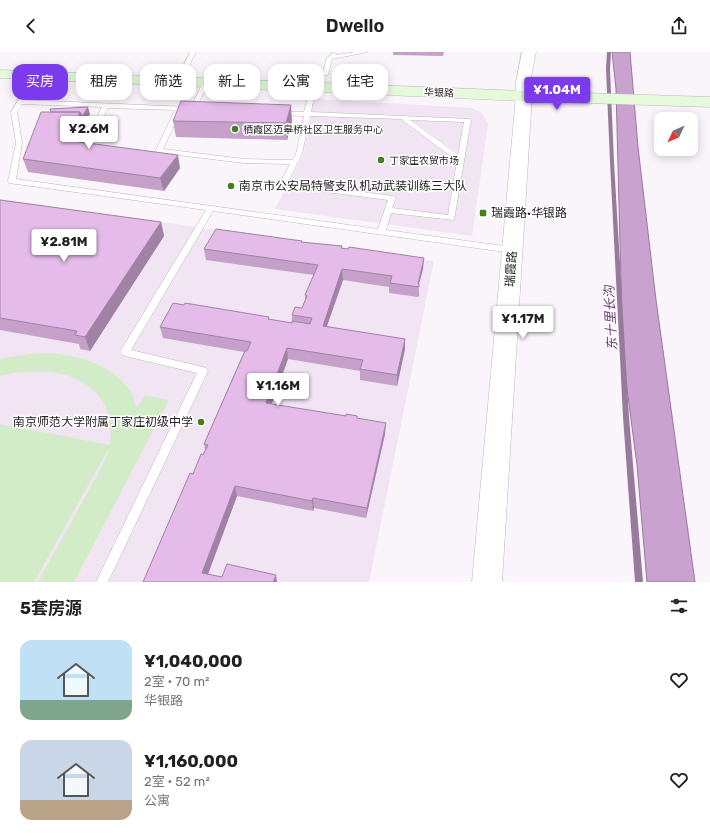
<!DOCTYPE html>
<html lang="zh">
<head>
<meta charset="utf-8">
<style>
	:root { --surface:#fff; --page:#f6f6f6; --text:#202124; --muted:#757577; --accent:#7c3aed }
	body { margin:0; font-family:Rubik,"Noto Sans SC",sans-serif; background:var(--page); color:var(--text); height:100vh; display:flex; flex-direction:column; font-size:15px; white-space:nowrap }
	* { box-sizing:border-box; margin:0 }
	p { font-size:13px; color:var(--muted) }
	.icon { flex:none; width:22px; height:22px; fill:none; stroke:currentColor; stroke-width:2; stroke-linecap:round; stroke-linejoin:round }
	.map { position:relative; height:530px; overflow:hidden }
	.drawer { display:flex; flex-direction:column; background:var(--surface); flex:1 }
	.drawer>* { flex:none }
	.hud { position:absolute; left:12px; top:12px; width:400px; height:36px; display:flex; gap:8px }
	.needle { width:26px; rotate:226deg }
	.controls { position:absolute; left:654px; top:60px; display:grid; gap:8px }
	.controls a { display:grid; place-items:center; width:44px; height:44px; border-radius:8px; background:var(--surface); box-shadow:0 2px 10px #0003; font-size:20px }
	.price { position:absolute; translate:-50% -34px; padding:0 9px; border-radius:4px; background:#fff; color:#222; font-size:13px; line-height:26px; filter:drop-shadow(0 1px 2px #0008) }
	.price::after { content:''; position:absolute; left:50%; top:24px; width:12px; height:9px; margin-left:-6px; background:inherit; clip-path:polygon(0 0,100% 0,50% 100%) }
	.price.current { background:var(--accent); color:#fff }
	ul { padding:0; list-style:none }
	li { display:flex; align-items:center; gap:12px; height:100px; padding:0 20px }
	li span { display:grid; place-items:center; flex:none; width:112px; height:80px; border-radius:12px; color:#555 }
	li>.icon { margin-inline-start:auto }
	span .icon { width:48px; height:48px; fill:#fffc; stroke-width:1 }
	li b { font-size:17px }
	h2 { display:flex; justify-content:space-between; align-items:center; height:48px; padding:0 20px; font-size:17px }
	.tag { padding:0 14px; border-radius:12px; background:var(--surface); box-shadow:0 2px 10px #0003; font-size:14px; line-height:36px }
	.tag.current { background:var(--accent); color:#fff }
	header { display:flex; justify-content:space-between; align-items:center; height:52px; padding:0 20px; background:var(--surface); font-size:18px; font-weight:600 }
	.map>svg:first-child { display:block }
	.built { fill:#f1e5f3 }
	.green { fill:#d3ecc8 }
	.water { fill:#caa2d0; stroke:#987b9c }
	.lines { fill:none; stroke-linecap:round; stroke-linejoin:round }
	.stream { fill:#987b9c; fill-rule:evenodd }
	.service-casing { stroke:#beb7be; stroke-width:1 }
	.tertiary-casing { stroke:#beb7be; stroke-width:1 }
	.secondary-casing { stroke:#beb7be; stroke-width:1 }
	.service { fill:#fff; fill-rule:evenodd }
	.tertiary { fill:#fff; fill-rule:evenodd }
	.secondary { fill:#e4fada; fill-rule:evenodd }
	.wall { fill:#c5a1c9 }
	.shaded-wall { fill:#a083a4 }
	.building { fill:#e5bbea; stroke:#a083a4 }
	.poi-dot { fill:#42801d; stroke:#fff; stroke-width:1.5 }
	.labels { text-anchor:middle; stroke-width:3; stroke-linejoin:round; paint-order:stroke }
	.far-street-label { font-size:10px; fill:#242124; stroke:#fff }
	.far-poi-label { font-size:10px; fill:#242124; stroke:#fff; text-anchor:start }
	.poi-label { font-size:12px; fill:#242124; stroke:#fff; text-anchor:start }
	.street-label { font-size:12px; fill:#242124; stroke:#fff }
	.water-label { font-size:13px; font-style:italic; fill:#6c3a73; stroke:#fff }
</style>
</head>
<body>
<header><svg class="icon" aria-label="back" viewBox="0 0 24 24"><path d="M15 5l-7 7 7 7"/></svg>Dwello<svg class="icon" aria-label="share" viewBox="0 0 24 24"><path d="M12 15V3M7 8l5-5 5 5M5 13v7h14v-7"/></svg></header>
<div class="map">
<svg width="710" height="530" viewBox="0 0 710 530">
	<rect width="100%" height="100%" fill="#faf4fb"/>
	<path class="built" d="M314,47l158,9 10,5 6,11 -16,112 -197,-27 28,-54z
		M0,147l434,62 -65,321h-369z"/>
	<path class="green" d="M48,301c31,3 63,10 82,38 3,5 5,11 7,17l8,-13 24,5 -95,182h-36l66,-119 5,-15 -75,134h-34v-158l110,21c8,-68 -56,-83 -110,-69v-17l29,-5z"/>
	<path class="water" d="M612,0h18l8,95 18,153 39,282h-48l-10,-117 -14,-107 -7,-269z"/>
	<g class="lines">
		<path class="stream" d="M607,0h4l-1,17 4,93 15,255 14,165h-8l-12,-165 -13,-255 -4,-93z"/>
		<g class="service-casing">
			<path id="service" d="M190,0h6l-9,18h-4l-1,-1z
				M334,0l3,2 -1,1 19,-3h13l-36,7 -4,16 -5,1 -1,-1 5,-17z
				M33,23l5,1 -14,24 167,7 12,-25 5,-1 1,1 -14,28 -14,1 -18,38 81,10 48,1 4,-6 8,-38 -24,-1 -3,-2 3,-2 24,1 4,-16 3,-2 3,2 -3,16 159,7 1,1 -17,100 -63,-7 -5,17 126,17 4,3 -4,3 -299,-42 -82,139 72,17 3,1 2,3 -100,211h-12l101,-209 -72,-17 -3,-2 -2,-2 86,-142 -197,-27 -1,-2 8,-38 -5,-31zM22,52l80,3 -19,39 10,5 3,-2 -6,-4 18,-37 67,2 -23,48 -4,1v2h8l5,-8 83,10 46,1 -11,20 1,2 108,14 -10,29 -362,-50 6,-36 -5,-31zM310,64l91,3 56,42 -9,54 -56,-7 4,-10 -4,-2 -104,-14 14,-28zM410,68l54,2 -6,33z"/>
		</g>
		<g class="tertiary-casing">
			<path id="tertiary" d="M522,0h14l-6,30 2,14 -30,486h-30l44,-486v-14z"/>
		</g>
		<g class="secondary-casing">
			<path id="secondary" d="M0,18l524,21 186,6v10l-186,-6 -524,-23z"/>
		</g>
		<use href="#service" class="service"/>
		<use href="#tertiary" class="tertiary"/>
		<use href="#secondary" class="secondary"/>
	</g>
	<path class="wall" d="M393,0h51l-1,4 -50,-1z
		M51,60l39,2 -5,8h-2l1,2 -5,15 1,3 100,26 -16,23 -136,-19 -5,-13z
		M173,69h119l-5,19 -111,-3z
		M0,148l161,22 3,14 -74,115 -10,-2 -1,-5 -79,-14z
		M302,190l40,4v2l81,21 -4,15 -1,13 -29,-4v-6l-46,-7 -16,46 78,23 -8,37 -37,-6v-9l-72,-12 -16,45 85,14 28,16 -19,84 -52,-10 -1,3 -76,-15 -29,78 14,3 54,-2 -133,7 50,-108 12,-24 -1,-6 40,-92 -81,-14 -3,-11 109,-8 23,4v-8l10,-7 3,-8v-5l9,-20 -108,-15 -2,-11z"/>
	<path class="shaded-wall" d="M291,53l1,16 -5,19 -1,-17z
		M88,55l2,7 -5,8 -2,-7z
		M80,60l4,12 -5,15 2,4 -1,5 -6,-17z
		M178,103l2,13 -16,23 -4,-13z
		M161,170l3,14 -74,115 -5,-14z
		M424,206l-1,11 -5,18v-3z
		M342,217l1,11 -20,57v-11z
		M419,232v11l-1,2 1,-10z
		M405,287v10l-8,37v-11z
		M287,296l1,11 -20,54 -2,-10z
		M386,371l-1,11 -19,84 1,-10z
		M235,434l2,10 -32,86 -3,-9z
		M313,446l1,10 -1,3 -1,-10z
		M276,523l1,7h-4z"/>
	<path class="building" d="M181,49l110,4 -5,18 -113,-2z
		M88,55l-5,8h-2l-1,-3h-29l-1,-3z
		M41,60h39l-6,19h3l-2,4h-2l-1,6 106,14 -18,23 -137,-19z
		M0,148l161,22 -76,115 -10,-2 2,-4 -77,-13z
		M216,177l86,12 -1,1 41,4 -1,2 7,1 1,-2 75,11 -6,26h1v3l-29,-4 2,-7 -50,-7 -19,57 82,13 -8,36 -37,-6 3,-9 -76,-12 -21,55 80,13v-2l11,2v2l29,5 -19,85 -54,-10 -1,3 -77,-15 -33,87 20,4 5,-13 49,11 -3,7h-130l47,-109 3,1 8,-20 2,1 5,-10 -4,-1 41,-93h2l4,-9 -91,-15 13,-24 11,2 1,-2 84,14 -1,2 24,4v-2l18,3 2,-6 -20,-3 3,-8 7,1 5,-12 -2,-1 13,-30 -114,-16z"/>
	<g class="poi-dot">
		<circle cx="235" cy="77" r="4"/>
		<circle cx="381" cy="108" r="4"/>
		<circle cx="231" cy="134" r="4"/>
		<rect x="479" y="157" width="8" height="8" rx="2"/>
		<circle cx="201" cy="370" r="4"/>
	</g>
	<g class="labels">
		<g class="far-street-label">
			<text transform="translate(439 40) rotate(3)" y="4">华银路</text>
		</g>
		<g class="far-poi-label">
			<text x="243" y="81">栖霞区迈皋桥社区卫生服务中心</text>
			<text x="389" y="112">丁家庄农贸市场</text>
		</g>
		<g class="poi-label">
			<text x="239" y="138">南京市公安局特警支队机动武装训练三大队</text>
			<text x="491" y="165">瑞霞路·华银路</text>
			<text x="193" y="374" text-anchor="end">南京师范大学附属丁家庄初级中学</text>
		</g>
		<g class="street-label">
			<text transform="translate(511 217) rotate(-86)" y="4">瑞霞路</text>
		</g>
		<g class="water-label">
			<text transform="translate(610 266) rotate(-93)" y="5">东十里长沟</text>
		</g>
	</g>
</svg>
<div class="controls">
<a><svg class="needle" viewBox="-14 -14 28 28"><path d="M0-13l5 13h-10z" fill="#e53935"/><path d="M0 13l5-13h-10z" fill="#757577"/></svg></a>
</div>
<b class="price current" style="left:557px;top:59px">¥1.04M</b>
<b class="price" style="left:89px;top:98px">¥2.6M</b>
<b class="price" style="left:64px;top:211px">¥2.81M</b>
<b class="price" style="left:523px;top:288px">¥1.17M</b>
<b class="price" style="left:278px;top:355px">¥1.16M</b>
<div class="hud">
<a class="tag current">买房</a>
<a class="tag">租房</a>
<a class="tag">筛选</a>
<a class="tag">新上</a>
<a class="tag">公寓</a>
<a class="tag">住宅</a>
</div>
</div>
<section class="drawer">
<h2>5套房源<svg class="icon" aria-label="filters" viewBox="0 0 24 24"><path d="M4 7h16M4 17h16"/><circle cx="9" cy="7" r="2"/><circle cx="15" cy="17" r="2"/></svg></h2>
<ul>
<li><span style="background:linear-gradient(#bfe0f5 75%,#7fa58c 0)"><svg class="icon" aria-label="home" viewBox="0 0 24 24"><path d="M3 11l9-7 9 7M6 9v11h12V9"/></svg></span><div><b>¥1,040,000</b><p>2室 · 70 m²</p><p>华银路</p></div><svg class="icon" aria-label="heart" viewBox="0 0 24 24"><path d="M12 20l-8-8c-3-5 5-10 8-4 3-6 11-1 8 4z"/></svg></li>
<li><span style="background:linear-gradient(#c9d6e8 75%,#b9a48a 0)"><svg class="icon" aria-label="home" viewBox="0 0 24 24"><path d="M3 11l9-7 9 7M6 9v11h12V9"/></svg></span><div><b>¥1,160,000</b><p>2室 · 52 m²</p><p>公寓</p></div><svg class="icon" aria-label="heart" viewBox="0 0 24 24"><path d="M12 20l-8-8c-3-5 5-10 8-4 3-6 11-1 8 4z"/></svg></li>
</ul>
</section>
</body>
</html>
